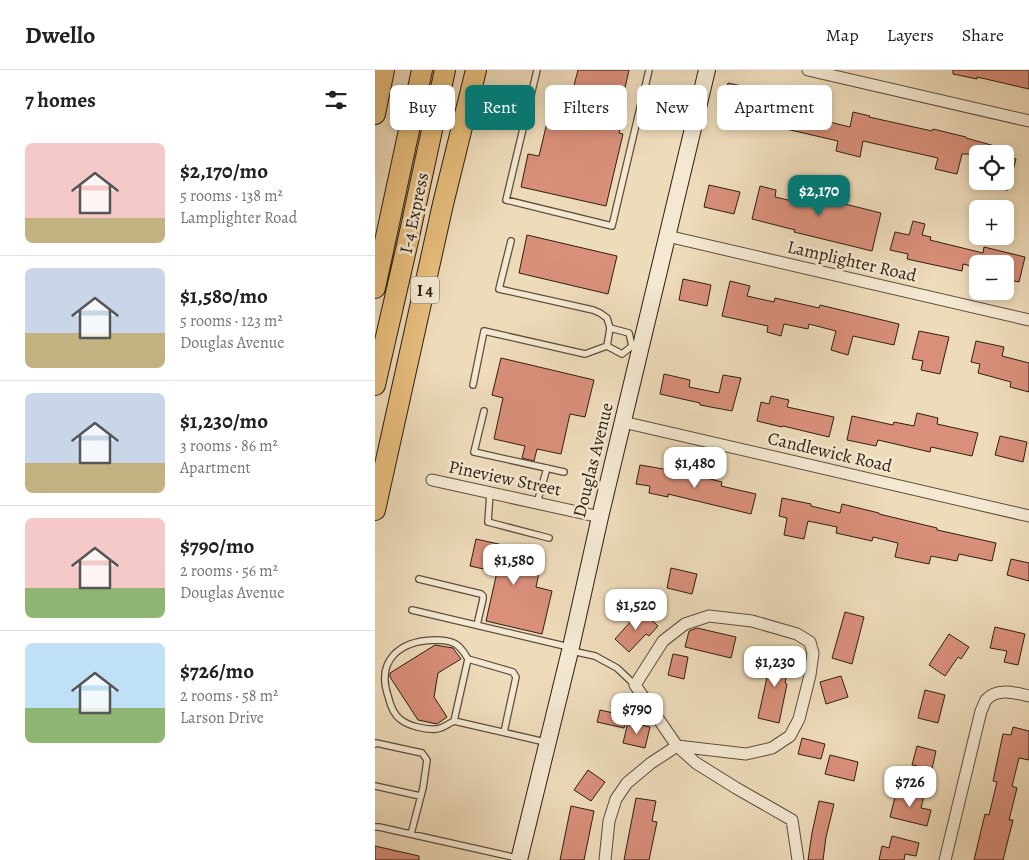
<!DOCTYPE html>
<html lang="en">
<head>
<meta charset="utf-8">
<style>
	:root { --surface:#fff; --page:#f6f6f6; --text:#202124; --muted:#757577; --line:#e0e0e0; --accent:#0f766e }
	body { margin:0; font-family:Alegreya,serif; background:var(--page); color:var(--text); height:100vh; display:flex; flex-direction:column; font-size:19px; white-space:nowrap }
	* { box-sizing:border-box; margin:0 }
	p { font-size:16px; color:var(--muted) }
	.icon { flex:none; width:28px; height:28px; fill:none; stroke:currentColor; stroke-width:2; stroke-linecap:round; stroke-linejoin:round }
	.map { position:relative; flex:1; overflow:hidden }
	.details { display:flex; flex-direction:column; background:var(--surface); width:375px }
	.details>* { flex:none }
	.hud { position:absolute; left:15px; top:15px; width:475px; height:45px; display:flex; gap:10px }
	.controls { position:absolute; left:594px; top:75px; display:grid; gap:10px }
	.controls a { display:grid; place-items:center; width:45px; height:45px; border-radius:8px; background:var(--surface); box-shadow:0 2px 8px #0003; font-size:25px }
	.price { position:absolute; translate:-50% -42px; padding:0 11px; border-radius:10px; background:#fff; color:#222; font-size:16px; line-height:32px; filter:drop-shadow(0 1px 2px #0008) }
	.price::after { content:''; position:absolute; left:50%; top:30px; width:15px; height:11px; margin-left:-8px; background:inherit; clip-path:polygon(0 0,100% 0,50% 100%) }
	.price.selected { background:var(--accent); color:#fff }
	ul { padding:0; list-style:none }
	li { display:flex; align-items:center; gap:15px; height:125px; padding:0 25px }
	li+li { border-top:1px solid var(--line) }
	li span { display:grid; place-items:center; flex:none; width:140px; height:100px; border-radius:8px; color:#555 }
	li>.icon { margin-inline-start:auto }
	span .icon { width:60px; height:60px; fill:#fffc; stroke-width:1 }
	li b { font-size:21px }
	h2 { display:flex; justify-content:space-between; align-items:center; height:60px; padding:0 25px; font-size:21px }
	.chip { padding:0 18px; border-radius:8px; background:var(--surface); box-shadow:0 2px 8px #0003; font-size:18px; line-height:45px }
	.chip.selected { background:var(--accent); color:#fff }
	header { display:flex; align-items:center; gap:30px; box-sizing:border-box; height:70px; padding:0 25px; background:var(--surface); border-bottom:1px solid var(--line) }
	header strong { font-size:24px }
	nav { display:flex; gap:28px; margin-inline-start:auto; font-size:18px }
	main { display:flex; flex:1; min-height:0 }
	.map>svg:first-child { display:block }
	.building { fill:#d98f7a; stroke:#2d1f12 }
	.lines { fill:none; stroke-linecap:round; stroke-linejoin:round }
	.service-casing { stroke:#5d4e3c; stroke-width:8 }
	.minor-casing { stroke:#5d4e3c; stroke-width:13 }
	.secondary-casing { stroke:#2d1f12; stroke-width:18 }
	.motorway-casing { stroke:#2d1f12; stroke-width:22 }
	.service { stroke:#f4e8d2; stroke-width:5.5 }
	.minor { stroke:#f4e8d2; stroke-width:11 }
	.secondary { stroke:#f4e8d2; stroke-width:16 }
	.motorway { stroke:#e7be7d; stroke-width:20 }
	.labels { text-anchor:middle; stroke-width:5; stroke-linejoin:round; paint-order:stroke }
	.shield { fill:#f4e8d2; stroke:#695b4c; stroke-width:1 }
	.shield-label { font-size:16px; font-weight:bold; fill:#2d1f12 }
	.street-label { font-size:18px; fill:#2d1f12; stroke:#f4e8d2 }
</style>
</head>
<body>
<header>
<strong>Dwello</strong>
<nav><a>Map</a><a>Layers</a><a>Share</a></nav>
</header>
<main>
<section class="details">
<h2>7 homes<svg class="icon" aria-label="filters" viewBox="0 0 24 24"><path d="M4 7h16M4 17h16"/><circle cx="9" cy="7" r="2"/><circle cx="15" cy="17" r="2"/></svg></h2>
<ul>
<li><span style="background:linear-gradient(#f6c9c9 75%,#c2b280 0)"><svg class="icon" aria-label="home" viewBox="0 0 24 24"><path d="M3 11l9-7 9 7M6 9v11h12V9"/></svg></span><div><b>$2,170/mo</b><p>5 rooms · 138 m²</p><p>Lamplighter Road</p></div></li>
<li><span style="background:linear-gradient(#c9d6e8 65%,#c2b280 0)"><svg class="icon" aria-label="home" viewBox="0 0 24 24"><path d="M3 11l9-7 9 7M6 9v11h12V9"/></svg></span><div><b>$1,580/mo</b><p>5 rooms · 123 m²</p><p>Douglas Avenue</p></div></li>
<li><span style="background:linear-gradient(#c9d6e8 70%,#c2b280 0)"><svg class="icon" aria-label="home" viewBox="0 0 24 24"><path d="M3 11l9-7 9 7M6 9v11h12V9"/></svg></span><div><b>$1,230/mo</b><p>3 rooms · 86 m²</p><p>Apartment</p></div></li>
<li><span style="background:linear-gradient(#f6c9c9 70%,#8fb573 0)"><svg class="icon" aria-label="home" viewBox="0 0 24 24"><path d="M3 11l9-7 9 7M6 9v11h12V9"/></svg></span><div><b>$790/mo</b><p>2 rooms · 56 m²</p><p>Douglas Avenue</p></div></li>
<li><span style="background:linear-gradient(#bfe0f5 65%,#8fb573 0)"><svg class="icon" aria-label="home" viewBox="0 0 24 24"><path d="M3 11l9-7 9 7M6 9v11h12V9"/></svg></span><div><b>$726/mo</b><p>2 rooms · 58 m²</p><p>Larson Drive</p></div></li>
</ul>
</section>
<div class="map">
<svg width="654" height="790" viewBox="0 0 654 790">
	<rect width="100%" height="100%" fill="#eedbba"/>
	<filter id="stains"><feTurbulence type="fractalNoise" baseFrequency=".004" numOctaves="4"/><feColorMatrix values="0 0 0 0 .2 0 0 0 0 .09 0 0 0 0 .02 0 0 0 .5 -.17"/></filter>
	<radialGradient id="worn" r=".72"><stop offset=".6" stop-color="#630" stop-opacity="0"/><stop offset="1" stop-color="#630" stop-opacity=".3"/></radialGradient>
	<path class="building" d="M203,0h51l-8,35 4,1 -6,27 4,1 -17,72 -85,-19 7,-33 11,2 16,-67 17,4z
		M578,0h76v19l-52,-12v2l-24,-5z
		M353,13l42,9 -2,8 29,7 1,-5 18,4 -3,12 37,9 3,-15 17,4 -1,1 63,14 1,-2 33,8v1l47,13v3h-51l-5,20 -22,-5 3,-11 -75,-17 -3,16 -24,-6 2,-10 -65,-15 1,-3 -52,-12z
		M630,86l11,3 -8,31h-3z
		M334,115l31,7 -6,22 -30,-7z
		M385,116l16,4 -1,7 26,6 4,-17 34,8 -2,8 44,11 -9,38 -78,-19 1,-2 -43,-11z
		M538,151l12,3 -3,11 9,2 -1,3 53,13 1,-6 41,10 -6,25 -14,-3v-15h-34v2l-8,-2 -1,7 -55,-12 1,-5 -18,-4 5,-18 14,3z
		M152,165l90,21 -9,38 -89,-21z
		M308,209l28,6 -4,21 -28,-6z
		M355,211l20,5 -3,10 27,6 1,-4 44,10 1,-3 79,19 -5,21 -41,-9 -5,19 -17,-5 5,-19 -27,-7 -1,5 -24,-5 -3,12 -14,-4 1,-6 -46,-10z
		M544,261l30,6 -9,37 -19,-4 2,-9 -11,-2z
		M601,271l28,6 -2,9 27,7v29l-19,-5 1,-5 -33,-9 2,-9 -9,-2z
		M126,288l93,22 -9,37 -15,-3 -9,40 -24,-5 -3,12 -12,-3 3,-12 -31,-7 9,-41 -11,-3z
		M289,304l26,6 -1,7 30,6 4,-18 18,3 -9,33 -32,-6v-2l-40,-9z
		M396,326l18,4 -2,7 47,10 -5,20 -46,-11 -1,1 -25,-6 4,-19 8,2z
		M542,343l21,5 -1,6 41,9 -6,23 -41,-9 -1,5 -52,-12 -2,6 -29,-6 5,-24 41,9 1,-3 20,4z
		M625,366l27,6 -4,20 -28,-7z
		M265,395l47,8 35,9 -1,4 35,8 -5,20 -83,-20v3l-19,-4 1,-7 -14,-2z
		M407,428l29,6v2l29,7 2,-9 37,9v1l58,14v2l59,13 -4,18 -33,-7 -2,7 -26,-5 -2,8 -34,-7 3,-14 -25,-6 -1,4 -36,-8 1,-6 -29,-6 -4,18 -20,-4 3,-17 -8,-2z
		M101,469l67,15 -7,33 16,4 -10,43 -56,-13 11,-49 -27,-6z
		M636,489l18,4v18l-22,-6z
		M296,498l26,6 -5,20 -25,-6z
		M266,540l17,16 -9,10 -3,-2 -17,18 -14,-13z
		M470,542l19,5 -12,47 -20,-6z
		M620,557l30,7 -7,31 -14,-3 3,-11 -17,-3z
		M322,558l39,9 -5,21 -46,-11 4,-16z
		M574,564l20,13 -8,12 -3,-2 -13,19 -16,-11z
		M60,575l18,3 8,11 -23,14 -4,24 13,20 -10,7 -19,-4 -28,-43v-4z
		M398,580l18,5 -6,28 2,1 -8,39 -21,-5z
		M298,584l15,3 -4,22 -16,-4z
		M466,606l7,21 -22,7 -6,-22z
		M550,620l20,5 -7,28 -20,-5z
		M225,640l27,6 -3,12 -27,-6z
		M253,652l22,5 -5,21 -22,-5z
		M638,657l16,4v29l-10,-2 -7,28 5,2 -8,32h4l-10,40h-29l11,-46 4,1 8,-33 -4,-1 10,-47 8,1z
		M427,668l23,6 -4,15 -23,-5z
		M542,676l19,5 -4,18 -20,-4z
		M455,685l28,7 -4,19 -29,-7z
		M213,700l17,12 -14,19 -17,-11z
		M522,719l27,7 -3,12 10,2 -4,16 -37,-9z
		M261,728l20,3 -4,20 5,1 -8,38h-25z
		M444,731l15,3 -8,33 -3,23h-15l4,-27z
		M196,736l23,5 -10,49h-24z
		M517,766l27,7 -3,13 -11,-2 -1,6h-25l3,-14 7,2z
		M0,776l44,10v4h-44z"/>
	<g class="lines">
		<g class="service-casing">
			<path id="service" d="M162,0l-31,130 106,26 37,-156
				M136,171l-12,48 94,21 7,3 7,5 3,10
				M232,276l3,-18 19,5 3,13
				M98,315l11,-54 101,23 22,-8 15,8 10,-8 7,2
				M109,341l-10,41 90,20
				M115,423l-2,29 61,16
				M162,433l10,-35
				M44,509l62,15 2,2v3l-6,26
				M37,540l157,37
				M197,581l23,5 22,12 18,17
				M79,651l14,-62
				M129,662l12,-55 -3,-5 -45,-13c-9,-16 -15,-19 -34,-19 -34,1 -58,20 -46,56 2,8 5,18 12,23 8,7 26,11 36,10 6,0 12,-5 18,-8l91,21
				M0,674l1,-1 46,10 5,7 -4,28 -12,46
				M0,716l45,10
				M0,757h4l138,31"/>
		</g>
		<g class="minor-casing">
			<path id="minor" d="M433,0l221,51
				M292,166l362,84
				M248,352l406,94
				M57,410l168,37
				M230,790l4,-39 7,-22 11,-16 24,-20 26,-17 69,8 26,-6 18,-12 9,-17 11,-44 3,-22 -3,-11 -13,-8 -45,-13 -43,-5 -24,8 -22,17 -28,44 42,61 19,17 40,25 56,32 6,40
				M570,790l36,-149c2,-3 3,-8 5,-11 11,-13 30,-7 43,-4"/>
		</g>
		<g class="secondary-casing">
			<path id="secondary" d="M144,790l52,-213 29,-130 107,-447"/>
		</g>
		<g class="motorway-casing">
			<path id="motorway" d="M0,44l9,-44
				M0,218l47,-218
				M0,315l33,-144 37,-171
				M0,440l68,-306 33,-134"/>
		</g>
		<use href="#service" class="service"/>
		<use href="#minor" class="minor"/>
		<use href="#secondary" class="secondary"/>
		<use href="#motorway" class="motorway"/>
	</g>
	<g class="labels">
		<rect class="shield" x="36" y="206.5" width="28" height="27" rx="4"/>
		<g class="shield-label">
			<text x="50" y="226">I 4</text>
		</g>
		<g class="street-label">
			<text transform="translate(39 143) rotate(-78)" y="6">I-4 Express</text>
			<text transform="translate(477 191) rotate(13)" y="6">Lamplighter Road</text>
			<text transform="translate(455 382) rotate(13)" y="6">Candlewick Road</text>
			<text transform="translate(218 390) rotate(-76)" y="6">Douglas Avenue</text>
			<text transform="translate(130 408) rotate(12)" y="6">Pineview Street</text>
		</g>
	</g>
	<rect width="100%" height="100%" filter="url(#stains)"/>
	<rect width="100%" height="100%" fill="url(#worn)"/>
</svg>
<div class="controls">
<a><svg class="icon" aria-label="locate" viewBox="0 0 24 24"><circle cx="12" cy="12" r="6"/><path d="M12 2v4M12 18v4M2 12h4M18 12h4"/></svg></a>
<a>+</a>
<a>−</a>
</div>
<b class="price selected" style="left:444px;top:147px">$2,170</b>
<b class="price" style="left:320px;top:419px">$1,480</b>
<b class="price" style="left:139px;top:516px">$1,580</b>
<b class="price" style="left:261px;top:561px">$1,520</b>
<b class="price" style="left:400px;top:618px">$1,230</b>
<b class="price" style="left:262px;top:665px">$790</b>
<b class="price" style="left:535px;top:738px">$726</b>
<div class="hud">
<a class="chip">Buy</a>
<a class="chip selected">Rent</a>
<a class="chip">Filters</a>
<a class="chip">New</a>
<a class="chip">Apartment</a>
</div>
</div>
</main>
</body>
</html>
